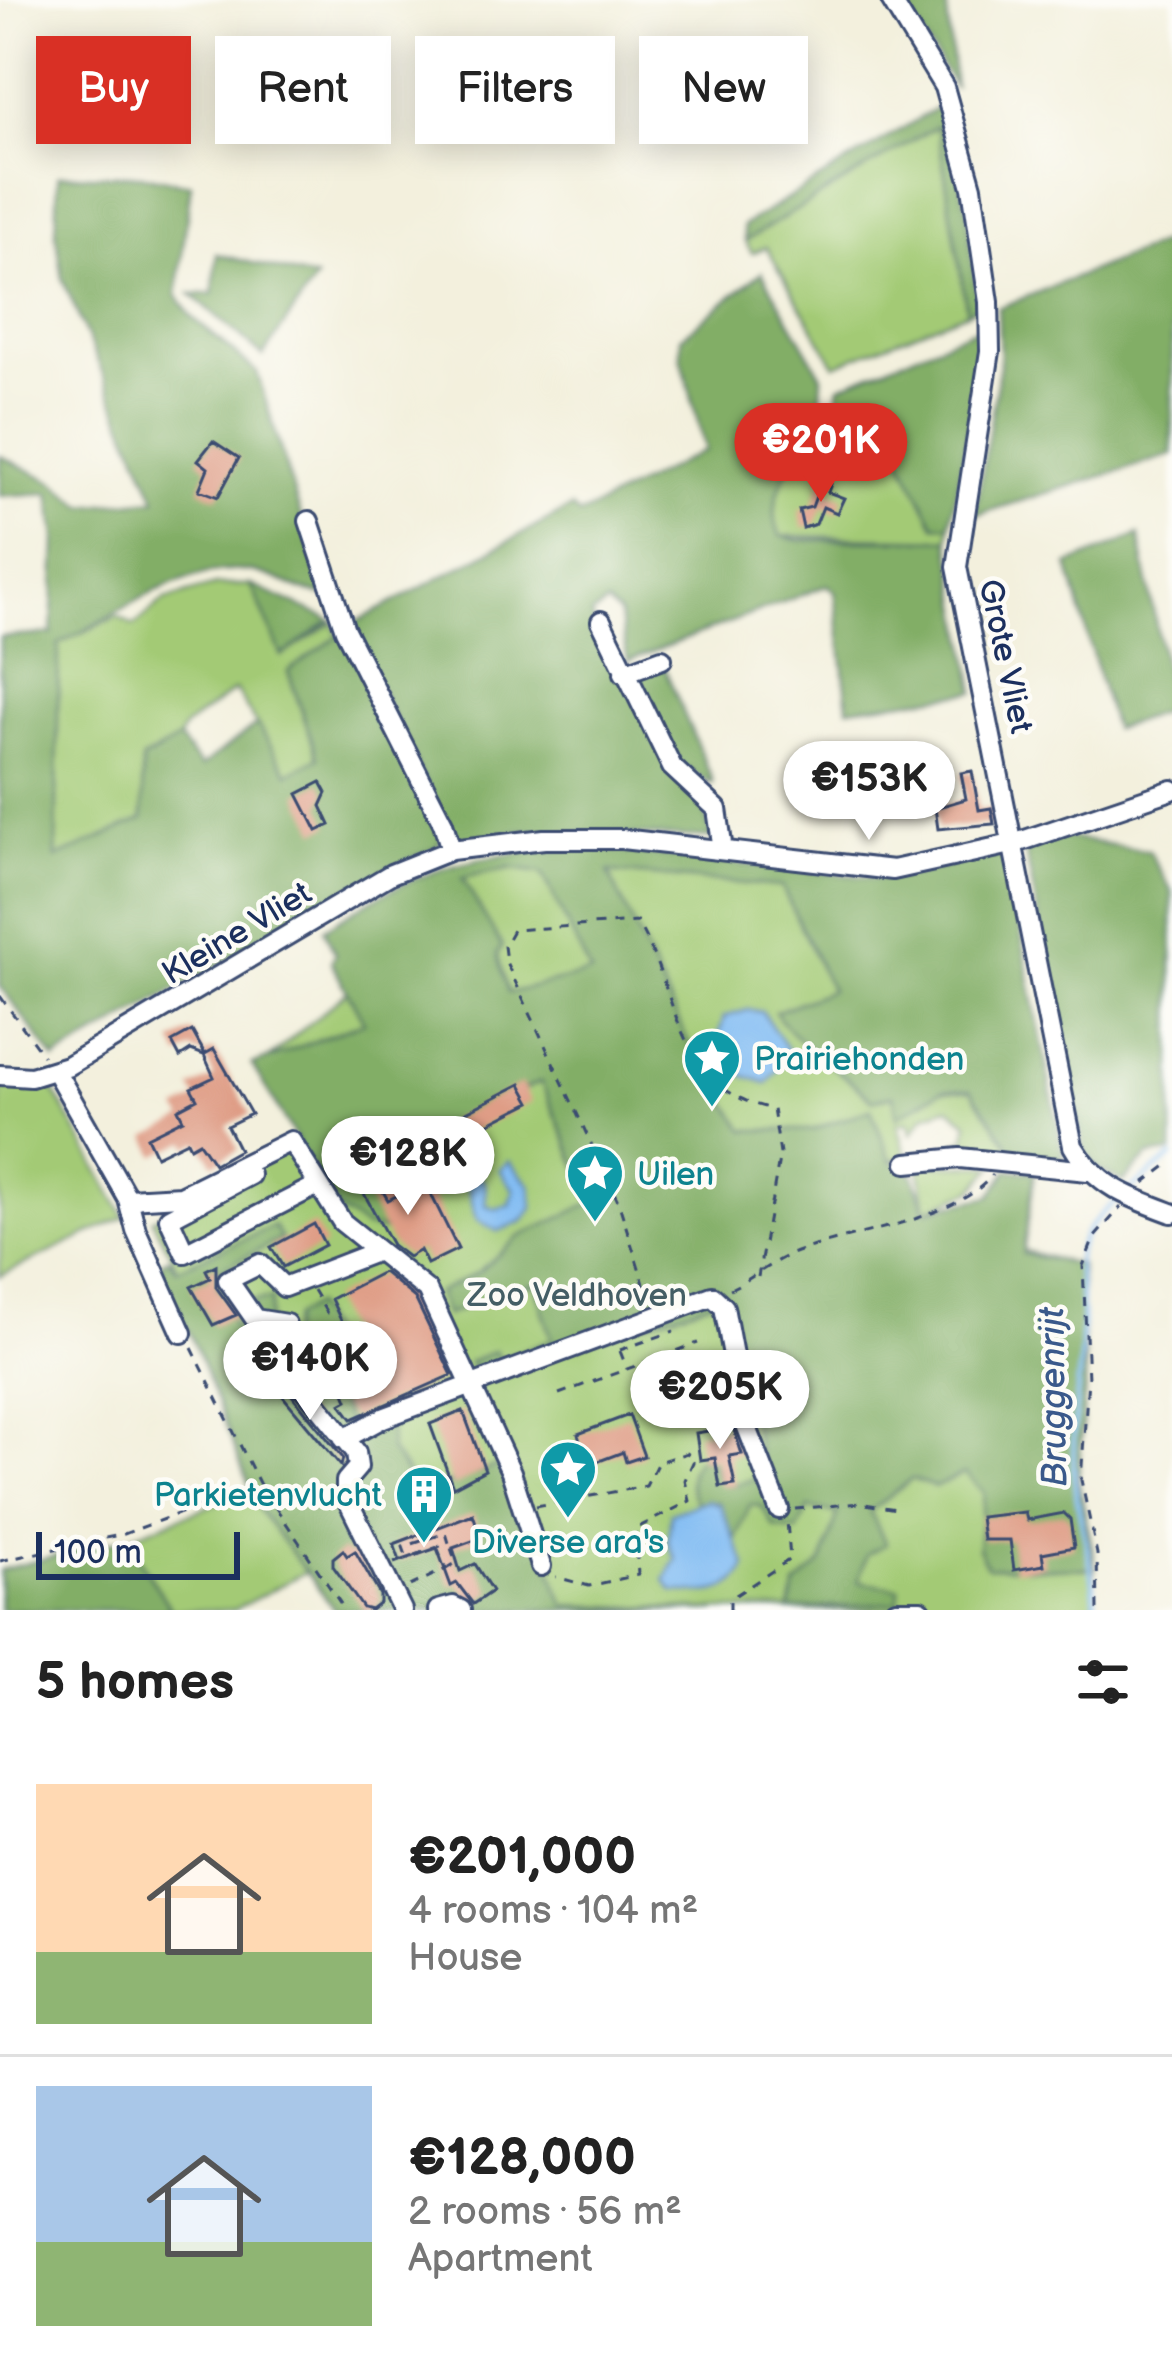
<!DOCTYPE html>
<html lang="en">
<head>
<meta charset="utf-8">
<style>
	:root { --surface:#fff; --page:#f6f6f6; --text:#222; --muted:#767676; --line:#e0e0e0; --accent:#d93025 }
	body { margin:0; font-family:"Balsamiq Sans",sans-serif; background:var(--page); color:var(--text); height:100vh; display:flex; flex-direction:column; font-size:45px; white-space:nowrap }
	* { box-sizing:border-box; margin:0 }
	p { font-size:39px; color:var(--muted) }
	.icon { flex:none; width:66px; height:66px; fill:none; stroke:currentColor; stroke-width:2; stroke-linecap:round; stroke-linejoin:round }
	.map { position:relative; height:1610px; overflow:hidden }
	.drawer { display:flex; flex-direction:column; background:var(--surface); flex:1 }
	.drawer>* { flex:none }
	.banner { position:absolute; left:36px; top:36px; width:1101px; height:108px; display:flex; gap:24px }
	.scale { position:absolute; left:36px; bottom:30px; width:204px; box-sizing:border-box; padding-left:12px; border:6px solid #1b2f5e; border-top:0; font-size:33px; line-height:42px; white-space:nowrap; color:#1b2f5e; -webkit-text-stroke:9px #fdfcf7; paint-order:stroke }
	.price { position:absolute; translate:-50% -102px; padding:0 27px; border-radius:42px; background:#fff; color:#222; font-size:39px; line-height:78px; filter:drop-shadow(0 3px 6px #0008) }
	.price::after { content:''; position:absolute; left:50%; top:72px; width:36px; height:27px; margin-left:-18px; background:inherit; clip-path:polygon(0 0,100% 0,50% 100%) }
	.price.active { background:var(--accent); color:#fff }
	ul { padding:0; list-style:none }
	li { display:flex; align-items:center; gap:36px; height:300px; padding:0 36px }
	li+li { border-top:3px solid var(--line) }
	li span { display:grid; place-items:center; flex:none; width:336px; height:240px; border-radius:0px; color:#555 }
	li>.icon { margin-inline-start:auto }
	span .icon { width:144px; height:144px; fill:#fffc; stroke-width:1 }
	li b { font-size:51px }
	h2 { display:flex; justify-content:space-between; align-items:center; height:144px; padding:0 36px; font-size:51px }
	.pill { padding:0 42px; border-radius:0px; background:var(--surface); box-shadow:0 6px 30px #0003; font-size:42px; line-height:108px }
	.pill.active { background:var(--accent); color:#fff }
	.map>svg:first-child { display:block }
	.green { fill:#a3ca74; stroke:#5f7c69; stroke-width:3 }
	.forest { fill:#82ae66; stroke:#4e6e62; stroke-width:3; fill-rule:evenodd }
	.water { fill:#81bcf3; stroke:#4e76a8; stroke-width:3 }
	.lines { fill:none; stroke-linecap:round; stroke-linejoin:round }
	.stream { stroke:#81bcf3; stroke-width:4.5 }
	.building { fill:#df9d86 }
	.minor-casing { stroke:#3b4c71; stroke-width:24 }
	.path { stroke:#3b4c71; stroke-width:3; stroke-dasharray:9 9; stroke-linecap:butt }
	.minor { stroke:#fff; stroke-width:18 }
	.labels { text-anchor:middle; stroke-width:9; stroke-linejoin:round; paint-order:stroke }
	.street-label { font-size:33px; fill:#1b2f5e; stroke:#fdfcf7 }
	.culture-label { font-size:33px; fill:#0d838f; stroke:#fdfcf7; text-anchor:start }
	.park-label { font-size:33px; fill:#445e65; stroke:#fdfcf7 }
	.water-label { font-size:36px; font-style:italic; fill:#3a598b; stroke:#fdfcf7 }
</style>
</head>
<body>
<div class="map">
<svg width="1172" height="1610" viewBox="0 0 1172 1610">
	<rect width="100%" height="100%" fill="#fdfcf7"/>
	<filter id="ink" filterUnits="userSpaceOnUse"><feTurbulence type="fractalNoise" baseFrequency=".00833" numOctaves="2"/><feDisplacementMap in="SourceGraphic" scale="24" xChannelSelector="R" yChannelSelector="G"/><feConvolveMatrix kernelMatrix="1 2 1 2 8 2 1 2 1" color-interpolation-filters="sRGB"/></filter>
	<filter id="wash" filterUnits="userSpaceOnUse"><feTurbulence type="fractalNoise" baseFrequency=".004" numOctaves="4" result="noise"/><feDisplacementMap in="SourceGraphic" scale="48" xChannelSelector="R" yChannelSelector="G"/><feGaussianBlur stdDeviation="2.7" result="paint"/><feColorMatrix in="noise" values="0 0 0 0 0 0 0 0 0 0 0 0 0 0 0 0 0 1.4 0 .05"/><feComposite in="paint" operator="in"/></filter>
	<g filter="url(#wash)">
		<rect width="100%" height="100%" fill="#f3f0dd"/>
		<path class="green" d="M937,125l30,187 -132,53 -69,-118 -14,6 -7,-12z
			M798,404l38,17 38,-5 8,4 53,105h15l-1,14 -169,-3c-14,-30 5,-60 18,-87l-20,-15z
			M216,585h35l31,71 52,-34 4,14 -50,36 30,85 -30,17 -53,-84 -51,37 -5,12 -37,20 1,60 -87,40 2,-215 60,-28 16,10 30,-26z
			M527,867l15,6 7,14 63,-8 -4,-8h98l4,6 72,10 49,104 -31,50 73,58 21,-5 15,11 34,-15h28l36,52 4,18 -57,-5 -3,-8 15,-9 2,-16 -19,-15 -24,8 -13,18 -3,-11 -11,2 9,35h-17l-19,-49 36,111 173,44 5,116 -7,99 16,77v53h-742l-200,-391 145,-77 -39,-75 137,-116 78,-46 -11,-30z
			M49,1082l76,135 -125,59v-192z
			M919,1164l75,2 -21,24 -47,20z
			M253,1489l54,82 -73,39h-63l-45,-72z"/>
		<path class="forest" d="M901,0h45l9,88z
			M941,105l26,104 11,98 -11,5 -30,-186 -192,115 -2,-15z
			M58,175h83l50,9 -14,111 15,22 65,55 68,223c-26,-2 -51,-21 -79,-24 -69,-6 -129,45 -187,73l-3,214 87,-39 -1,-59 37,-21 22,28 56,-43 31,49 30,-15 -30,-87 55,-38 100,204 -6,10 -86,40 -296,173 -55,-74v-349l52,-3 4,-96 -6,-45 -50,3v-40l54,26 30,24 72,-7 -93,-219 -7,-45z
			M1172,239v216l-197,60 25,-151 -2,-56z
			M217,254l99,25 -53,77 -72,-62h22z
			M762,272l60,104 -2,39 -22,-11 -20,30 21,14c-14,28 -34,58 -18,88l17,4 151,-1 26,153 -127,16 -13,-116 -7,-7 -200,76 -9,-47 -12,-10 -15,11 7,24 104,166 9,33 -189,-7 -69,11 -105,-216 222,-118 9,7 125,-65 -24,-94v-19z
			M979,327l-2,53 -27,145h-15l-53,-105 -8,-4 -41,3 7,-33z
			M1139,535l33,174 -59,20 -45,-164z
			M251,585l80,35 -49,36z
			M664,667l48,112v5l-33,-20 -46,-87z
			M1052,835l97,16 23,41v261l-23,3 -26,26 -23,-11 -16,-20 -60,-307z
			M589,848l287,30 40,-4 89,-25 59,309 -53,2 -4,-18 -36,-52h-29l-45,27 -4,-22 -20,5c-29,-27 -79,-57 -98,-88l56,-22 -49,-103 -174,-15 81,171 56,87h67l59,-21 19,50 23,15 13,36 65,-14 17,-26 27,2 -12,82 57,11 5,116 -7,99 17,89 -108,-2 -9,-19 6,-55 -19,-20 -30,14 -23,-8 -42,32 16,33 -19,10 -9,27 41,7 -1,15 -109,7 7,-24 26,-24 16,-48 -29,-6 -12,23 -22,-3 -14,-22 -11,-1 -15,36 -17,-39 -21,2c-10,-16 -11,-32 2,-47l13,5 9,21 10,3 33,-10 -40,-178 -247,77 -8,-13 26,-11 5,8 52,-20 -18,-56 -88,32 -9,-22 41,-21 41,-35 74,-35 -52,-120 -168,73 36,78 -43,-5 -28,-18 -86,-145 112,-43 -33,-60 4,-8 -11,-25c96,-63 152,-76 265,-81zM508,868l34,5 49,100 -83,20 -11,-39 5,-8 -40,-68z
			M274,1226l7,13 -70,35 30,68 12,-41 19,-2 -5,35 19,15 8,-32 20,-12 18,35 -5,35 23,51 40,-15v39l32,43 75,-27 19,13 49,126 153,5h-383l-76,-100 -68,-174 -22,-37 -9,-36 8,-5 8,11z
			M126,1538l45,72h-171v-40z"/>
		<path class="water" d="M748,1010l14,2 28,42 -23,29 -25,-8 -24,-37 6,-21z
			M509,1161l22,25 2,22 -10,13 -25,10 -21,-11 -10,-37 12,-7 6,7 1,22 10,4 14,-4 4,-15 -14,-20z
			M707,1500l13,5 26,61c-12,30 -42,29 -73,25l-8,-11 11,-20 -8,-19 3,-28z"/>
		<g class="lines">
			<path class="stream" d="M1130,1190l42,-33
				M1095,1610c0,-48 -18,-89 -21,-136 -3,-49 7,-97 8,-146 2,-66 -26,-79 38,-130"/>
		</g>
		<g id="blocks">
			<path class="building" d="M213,441l26,17 -21,39 -19,-7 9,-22 -10,-8z
				M822,480l9,4 -3,8 16,6 -7,15 -14,-6 -7,17 -13,4 -4,-18 13,-3z
				M972,771l7,39 12,-2 3,16 -56,5 -3,-21 31,-9 -5,-26z
				M321,782l6,11 -6,13 9,19 -13,6 -19,-37z
				M192,1031l13,23 9,-5 37,65 -24,12 12,24 -25,14 -15,-22 -9,5 -3,-6 -31,15 -9,-19 36,-18 -5,-10 19,-10 -6,-11 23,-11 -10,-22 -13,-5 -11,7 -8,-15z
				M521,1084l10,18 -73,37 -9,-18z
				M365,1161l23,39 37,-18 33,67 -31,15 -7,-14 -12,7 -16,-12 -42,-77z
				M314,1224l11,21 -42,22 -12,-20z
				M216,1265v22l20,28 -23,10 -22,-38 19,-9 -4,-8z
				M383,1272l32,26 37,77 -100,44 -11,-15 7,-4 -23,-58 21,-11 -15,-32z
				M282,1383l61,75 -2,8 -65,-78z
				M463,1411l22,59 -32,17 -23,-63z
				M629,1415l15,41 -18,6 -3,-10 -37,14 -8,-32z
				M733,1427l9,27 -13,2 6,29 -15,2 -5,-29 -15,2 -4,-27z
				M1025,1512l2,8 37,-7 6,6 4,28 -32,6 2,12 -30,5 -4,-30h-27l-3,-23z
				M473,1514l8,24 -28,10 7,23 15,-7 17,27 -19,13 -16,-21 -6,3 -14,-38 -37,13 -6,-17z
				M343,1550l4,6 8,-5 25,44v8l-9,7 -8,-2 -30,-42v-8z"/>
		</g>
	</g>
	<g filter="url(#ink)">
		<use href="#blocks" fill-opacity="0" stroke="#3b4c71" stroke-width="3"/>
		<g class="lines">
			<g class="minor-casing">
				<path id="minor" d="M891,0l53,87 28,100 17,115 1,49 -33,216 116,579c23,40 58,52 99,67
					M309,521l36,109 98,193 8,27
					M601,621l71,146 45,42 6,41
					M624,673l38,-14
					M55,1070l73,129 8,31 46,103
					M0,1075l31,2 36,-11 324,-192 60,-24 93,-11h78l271,31 123,-27 156,-53
					M907,1163l53,-5 128,13
					M250,1175l-81,43 16,35 131,-67
					M128,1199l52,-3 111,-55 51,81 85,68 84,182 30,94
					M375,1252l-91,35 -24,-23 -32,16 27,39 31,5 2,44 68,84 2,15 -12,14v16l56,113
					M344,1439l39,-21 329,-122 12,11 22,118 33,84
					M438,1610l15,-4 8,4
					M896,1610h25"/>
			</g>
			<path class="path" d="M0,996l43,59
				M1144,1183l28,-21
				M730,1289c22,-10 42,-28 64,-36 54,-21 163,-32 198,-78
				M313,1290l14,23 4,-2
				M650,1303l-32,-102 -112,-239 -2,-16 9,-16 124,-8c44,74 36,167 136,187l7,45 -22,123
				M192,1348l67,135 86,127
				M620,1350l54,-19
				M620,1351l7,18
				M306,1361l16,7
				M559,1394l139,-51
				M536,1506l110,-20 12,-24 29,-9 7,7 -9,20 5,21 -55,28 3,46 -49,11 -33,-9
				M795,1509l64,-6 37,6
				M0,1561l124,-27 133,-50
				M394,1563l13,-5 -4,-11 43,-14 3,10 -42,15
				M446,1569l10,-6 -6,-18
				M410,1586l36,-17 -8,-20
				M730,1610v-11l60,-40 -3,-38
				M1098,1610l-1,-56 -16,-74 7,-101 -5,-113 11,-28 27,-31"/>
			<use href="#minor" class="minor"/>
		</g>
	</g>
	<defs>
		<g id="sight-pin" transform="scale(3)"><path d="M0 17L-7.5 6A9.5 9.5 0 1 1 7.5 6Z" fill="#0f9aa8" stroke="#fdfcf7"/><path d="M0-6L1.8-2.2L6-1.7L2.9 1.2L3.7 5.4L0 3.3L-3.7 5.4L-2.9 1.2L-6-1.7L-1.8-2.2Z" fill="#fff"/></g>
		<g id="building-pin" transform="scale(3)"><path d="M0 17L-7.5 6A9.5 9.5 0 1 1 7.5 6Z" fill="#0f9aa8" stroke="#fdfcf7"/><path d="M-4-6H4V6H1V3H-1V6H-4ZM-2.5-4.3h1.7v1.8h-1.7ZM.8-4.3h1.7v1.8H.8ZM-2.5-1h1.7V.8h-1.7ZM.8-1h1.7V.8H.8Z" fill="#fff"/></g>
	</defs>
	<g fill-rule="evenodd">
		<use href="#sight-pin" x="712" y="1058"/>
		<use href="#sight-pin" x="595" y="1173"/>
		<use href="#sight-pin" x="568" y="1469"/>
		<use href="#building-pin" x="424" y="1494"/>
	</g>
	<g class="labels">
		<g class="street-label">
			<text transform="translate(1007 656) rotate(78)" y="12">Grote Vliet</text>
			<text transform="translate(236 932) rotate(-31)" y="12">Kleine Vliet</text>
		</g>
		<g class="culture-label">
			<text x="754" y="1070">Prairiehonden</text>
			<text x="637" y="1185">Uilen</text>
			<text x="382" y="1506" text-anchor="end">Parkietenvlucht</text>
			<text x="568" y="1553" text-anchor="middle">Diverse ara's</text>
		</g>
		<g class="park-label">
			<text x="577" y="1306">Zoo Veldhoven</text>
		</g>
		<g class="water-label">
			<text transform="translate(1052 1397) rotate(-91)" y="13">Bruggenrijt</text>
		</g>
	</g>
</svg>
<div class="scale">100 m</div>
<b class="price active" style="left:821px;top:505px">€201K</b>
<b class="price" style="left:869px;top:843px">€153K</b>
<b class="price" style="left:408px;top:1218px">€128K</b>
<b class="price" style="left:310px;top:1423px">€140K</b>
<b class="price" style="left:720px;top:1452px">€205K</b>
<div class="banner">
<a class="pill active">Buy</a>
<a class="pill">Rent</a>
<a class="pill">Filters</a>
<a class="pill">New</a>
</div>
</div>
<section class="drawer">
<h2>5 homes<svg class="icon" aria-label="filters" viewBox="0 0 24 24"><path d="M4 7h16M4 17h16"/><circle cx="9" cy="7" r="2"/><circle cx="15" cy="17" r="2"/></svg></h2>
<ul>
<li><span style="background:linear-gradient(#ffd9b3 70%,#8fb573 0)"><svg class="icon" aria-label="home" viewBox="0 0 24 24"><path d="M3 11l9-7 9 7M6 9v11h12V9"/></svg></span><div><b>€201,000</b><p>4 rooms · 104 m²</p><p>House</p></div></li>
<li><span style="background:linear-gradient(#a9c7e8 65%,#8fb573 0)"><svg class="icon" aria-label="home" viewBox="0 0 24 24"><path d="M3 11l9-7 9 7M6 9v11h12V9"/></svg></span><div><b>€128,000</b><p>2 rooms · 56 m²</p><p>Apartment</p></div></li>
</ul>
</section>
</body>
</html>
